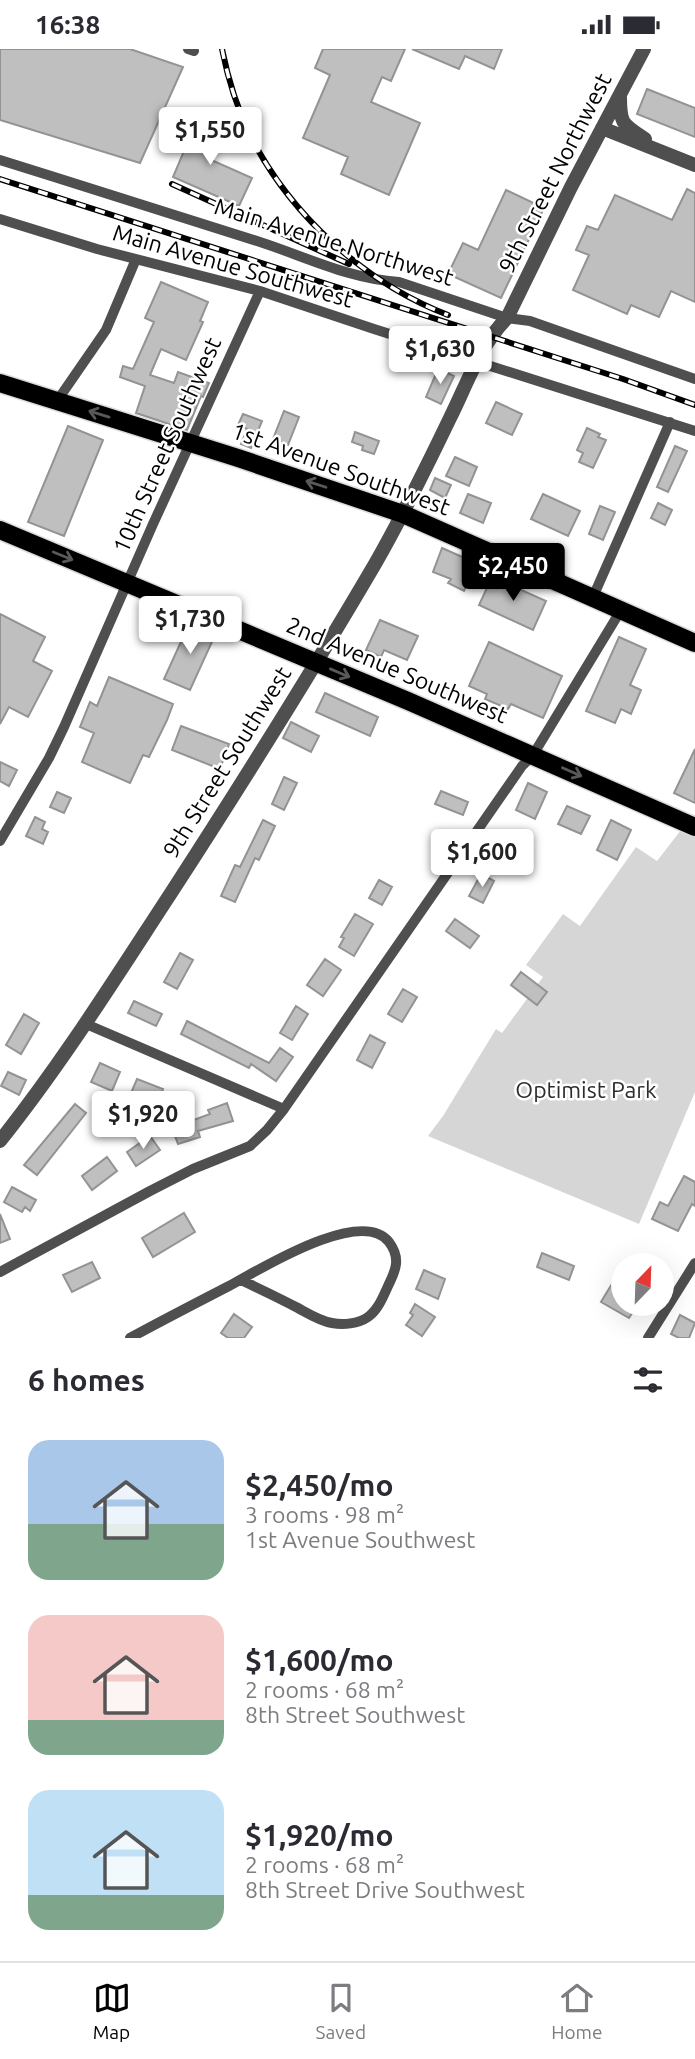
<!DOCTYPE html>
<html lang="en">
<head>
<meta charset="utf-8">
<style>
	:root { --surface:#fff; --page:#f2f2f3; --text:#2b2b33; --muted:#7c7c81; --line:#e1e1e2; --accent:#000 }
	body { margin:0; font-family:Ubuntu,sans-serif; background:var(--page); color:var(--text); height:100vh; display:flex; flex-direction:column; font-size:26px; white-space:nowrap }
	* { box-sizing:border-box; margin:0 }
	p { font-size:23px; color:var(--muted) }
	.icon { flex:none; width:38px; height:38px; fill:none; stroke:currentColor; stroke-width:2; stroke-linecap:round; stroke-linejoin:round }
	.map { position:relative; height:1289px; overflow:hidden }
	.details { display:flex; flex-direction:column; background:var(--surface); flex:1 }
	.details>* { flex:none }
	.needle { width:46px; rotate:23deg }
	.buttons { position:absolute; left:611px; top:1204px; display:grid; gap:14px }
	.buttons a { display:grid; place-items:center; width:63px; height:63px; border-radius:50%; background:var(--surface); box-shadow:0 7px 28px #0002; font-size:35px }
	.price { position:absolute; translate:-50% -60px; padding:0 16px; border-radius:7px; background:#fff; color:#222; font-size:23px; line-height:46px; filter:drop-shadow(0 2px 4px #0008) }
	.price::after { content:''; position:absolute; left:50%; top:42px; width:21px; height:16px; margin-left:-10px; background:inherit; clip-path:polygon(0 0,100% 0,50% 100%) }
	.price.on { background:var(--accent); color:#fff }
	ul { padding:0; list-style:none }
	li { display:flex; align-items:center; gap:21px; height:175px; padding:0 28px }
	li span { display:grid; place-items:center; flex:none; width:196px; height:140px; border-radius:21px; color:#555 }
	li>.icon { margin-inline-start:auto }
	span .icon { width:84px; height:84px; fill:#fffc; stroke-width:1 }
	li b { font-size:30px }
	h2 { display:flex; justify-content:space-between; align-items:center; height:84px; padding:0 28px; font-size:30px }
	.status { display:flex; justify-content:space-between; align-items:center; height:49px; padding:0 35px; background:var(--surface); direction:ltr }
	.status svg { height:19px; fill:currentColor }
	.dock { display:flex; justify-content:space-around; align-items:center; height:98px; border-top:2px solid var(--line); background:var(--surface); font-size:19px; color:var(--muted) }
	.dock a { display:grid; justify-items:center; gap:4px }
	.dock .on { color:var(--accent) }
	.map>svg:first-child { display:block }
	.green { fill:#d6d6d6 }
	.building { fill:#bfbfbf; stroke:#939393; stroke-width:2 }
	.lines { fill:none; stroke-linecap:round; stroke-linejoin:round }
	.primary-casing { stroke:#dbdbdb; stroke-width:21 }
	.minor { stroke:#4f4f4f; stroke-width:10 }
	.tertiary { stroke:#4f4f4f; stroke-width:14 }
	.primary { stroke:#000; stroke-width:18 }
	.rail-casing { stroke:#000; stroke-width:6 }
	.rail { stroke:#fff; stroke-width:3.5; stroke-dasharray:10; stroke-linecap:butt }
	.oneway { stroke:#595959 }
	.labels { text-anchor:middle; stroke-width:5; stroke-linejoin:round; paint-order:stroke }
	.street-label { font-size:23px; fill:#000; stroke:#fff }
	.park-label { font-size:23px; fill:#2d2d2d; stroke:#fff }
</style>
</head>
<body>
<div class="status"><b>16:38</b><svg viewBox="0 0 49 12"><path d="M0 12V9h3v3zM5 12V6h3v6zM10 12V3h3v9zM15 12V0h3v12zM26 1h20v11H26zM47 4h2v5h-2z"/></svg></div>
<div class="map">
<svg width="695" height="1289" viewBox="0 0 695 1289">
	<rect width="100%" height="100%" fill="#fff"/>
	<path class="green" d="M681,781l14,6v256l-56,132 -211,-88 15,-20 53,-87 6,4 41,-56 -17,-12 37,-51 17,12 56,-79 21,14z"/>
	<path class="building" d="M0,0h130l53,18 -43,96 -140,-43z
		M323,0h82l-14,32 -9,-4 -11,25 49,21 -31,72 -48,-21 7,-17 -45,-19 27,-63 -15,-7z
		M412,0h90l-8,20 -29,-13 -6,13z
		M647,40l48,19v29l-58,-23z
		M198,69l24,11 -13,30 43,19 -13,28 -66,-29z
		M687,140l8,4v109l-24,-11 -12,26 -28,-12 -4,9 -54,-24 16,-35 -13,-5 11,-24 11,4 17,-35 57,25z
		M506,141l38,18 -43,90 -53,-24 15,-31 15,7z
		M161,233l47,20 -8,19 3,1 -17,38 -25,-11 -11,26 24,8 4,-11 31,11 -6,14 -2,-1 -14,34 -51,-17 9,-27 -25,-9 3,-11 10,3 21,-47 -9,-4z
		M438,320l16,7 -13,28 -15,-7z
		M496,353l26,12 -10,21 -26,-12z
		M284,362l15,6 -11,28 -15,-6z
		M243,365l19,7 -11,27 -10,-4 6,-15 -9,-4z
		M68,377l35,14 -39,96 -36,-14z
		M587,379l13,6 -2,3 8,3 -13,28 -14,-6 4,-9 -6,-3z
		M355,383l24,9 -5,13 -12,-4 1,-4 -11,-4z
		M675,397l12,5 -19,41 -11,-5z
		M455,408l22,10 -8,19 -23,-10z
		M435,429l16,7 -6,13 -15,-8z
		M468,445l23,9 -8,20 -23,-10z
		M543,445l37,17 -12,25 -37,-17z
		M658,454l14,7 -7,15 -14,-7z
		M600,457l15,6 -12,28 -14,-6z
		M442,499l34,15 -12,28 -16,-8 3,-4 -18,-7z
		M492,528l54,24 -13,29 -54,-25z
		M0,565l45,23 -12,24 19,10 -24,46 -19,-10 -9,17z
		M380,571l38,16 -11,24 -23,-10 -3,7 -15,-7z
		M190,573l26,11 -26,57 -26,-11z
		M619,588l27,12 -16,36 11,5 -10,24 -10,-5 -6,14 -29,-12z
		M489,593l73,34 -19,42 -32,-14 -3,5 -23,-10 2,-5 -18,-8z
		M109,628l64,27 -6,16 -18,37 -6,-2 -13,28 -48,-21 12,-29 -14,-6 10,-25 7,4z
		M325,644l53,24 -8,19 -54,-24z
		M291,673l28,14 -8,16 -28,-14z
		M181,677l48,18 -9,25 -48,-19z
		M695,700v54l-21,-10z
		M0,713l17,8 -8,16 -9,-5z
		M284,728l13,6 -13,27 -12,-6z
		M528,734l19,9 -12,27 -19,-9z
		M441,742l27,11 -5,13 -28,-11z
		M57,743l14,6 -7,15 -14,-6z
		M567,757l23,10 -9,18 -23,-10z
		M35,768l10,5 -3,7 6,3 -5,12 -17,-8z
		M263,771l12,6 -16,34 -4,-2 -20,44 -14,-6 14,-31 5,2z
		M611,771l20,10 -14,30 -20,-10z
		M481,825l13,7 -11,22 -14,-7z
		M379,831l13,7 -10,18 -13,-7z
		M355,865l18,10 -19,32 -15,-9 5,-9 -3,-1z
		M455,870l24,17 -9,12 -24,-17z
		M180,904l13,7 -16,29 -13,-7z
		M325,910l16,11 -18,26 -16,-11z
		M521,923l26,20 -10,13 -26,-20z
		M403,940l14,8 -15,25 -14,-8z
		M134,952l28,13 -6,12 -28,-13z
		M296,957l12,8 -16,26 -12,-7z
		M24,965l15,9 -18,31 -15,-9z
		M187,972l82,42 11,-15 13,9 -17,24 -25,-17 -2,4 -68,-34z
		M370,986l15,8 -13,25 -15,-8z
		M100,1014l20,9 -8,19 -21,-9z
		M8,1023l18,8 -7,15 -18,-9z
		M137,1030l26,10 -5,15 -27,-11z
		M227,1054l6,18 -35,10 2,6 -22,7 -6,-16 38,-14 -2,-4z
		M75,1055l11,9 -49,62 -13,-10z
		M150,1087l10,14 -24,16 -9,-14z
		M107,1108l10,14 -25,19 -10,-14z
		M684,1127l11,6v24l-3,-2 -14,27 -26,-12 8,-17 8,4z
		M12,1138l24,13 -6,11 -5,-4 -3,5 -18,-10z
		M184,1164l11,19 -42,25 -11,-19z
		M0,1165l10,25 -10,4z
		M542,1204l32,13 -5,14 -32,-13z
		M92,1213l8,16 -28,14 -9,-17z
		M424,1221l21,9 -7,20 -22,-10z
		M613,1233l10,6v16h15l-9,14 -28,-16z
		M415,1255l20,13 -13,19 -16,-11 7,-10 -3,-2z
		M234,1265l18,13 -8,11h-16l-7,-5z
		M680,1266l15,8 -6,15h-10l-8,-4z"/>
	<g class="lines">
		<g class="primary-casing">
			<path id="primary" d="M0,334l238,75 165,56 292,129
				M0,481l408,171 287,126"/>
		</g>
		<path class="minor" d="M188,0l6,2
			M0,111c87,27 174,55 260,82 46,15 90,37 139,40l108,36 23,3 165,58
			M0,170l97,30 163,42 114,38 321,102
			M57,352l49,-71 30,-71
			M593,548l77,-175
			M0,792l49,-83 15,-31 89,-203 107,-233
			M86,975l198,85
			M0,1223l150,-81 43,-22 57,-23 17,-16 17,-21 238,-343 11,-11 88,-145
			M130,1289c33,-18 66,-35 99,-52 30,-16 132,-80 160,-44 12,16 7,28 -1,44 -5,11 -10,24 -20,31 -10,7 -25,8 -36,6 -12,-2 -23,-9 -34,-15 -19,-10 -38,-19 -57,-28
			M648,1289l47,-75"/>
		<path class="tertiary" d="M620,48c0,28 3,27 25,42
			M602,79l93,37
			M0,1092c63,-79 116,-164 171,-248 70,-108 139,-218 204,-329 27,-47 51,-96 75,-146 17,-34 30,-73 57,-100l64,-131 73,-138"/>
		<use href="#primary" class="primary"/>
		<g class="rail-casing">
			<path id="rail" d="M222,0c6,30 15,59 28,86 40,80 115,148 198,180
				M0,130l623,200 72,26
				M172,135l177,80"/>
		</g>
		<use href="#rail" class="rail"/>
	</g>
	<defs><path id="oneway-shaft" d="M-6 0H5M1.5-3L5.5 0L1.5 3" fill="none" stroke-width="1.6" stroke-linecap="round" stroke-linejoin="round" transform="scale(1.75)"/></defs>
	<g class="oneway">
		<use href="#oneway-shaft" transform="translate(99 365) rotate(-163)"/>
		<use href="#oneway-shaft" transform="translate(316 435) rotate(-162)"/>
		<use href="#oneway-shaft" transform="translate(63 507) rotate(22)"/>
		<use href="#oneway-shaft" transform="translate(340 624) rotate(23)"/>
		<use href="#oneway-shaft" transform="translate(572 723) rotate(24)"/>
	</g>
	<g class="labels">
		<g class="street-label">
			<text transform="translate(555 124) rotate(-63)" y="8">9th Street Northwest</text>
			<text transform="translate(334 193) rotate(17)" y="8">Main Avenue Northwest</text>
			<text transform="translate(233 217) rotate(16)" y="8">Main Avenue Southwest</text>
			<text transform="translate(167 396) rotate(-66)" y="8">10th Street Southwest</text>
			<text transform="translate(341 420) rotate(20)" y="8">1st Avenue Southwest</text>
			<text transform="translate(397 621) rotate(23)" y="8">2nd Avenue Southwest</text>
			<text transform="translate(227 713) rotate(-58)" y="8">9th Street Southwest</text>
		</g>
		<g class="park-label">
			<text x="586" y="1049">Optimist Park</text>
		</g>
	</g>
</svg>
<div class="buttons">
<a><svg class="needle" viewBox="-14 -14 28 28"><path d="M0-13l5 13h-10z" fill="#e53935"/><path d="M0 13l5-13h-10z" fill="#7c7c81"/></svg></a>
</div>
<b class="price" style="left:210px;top:118px">$1,550</b>
<b class="price" style="left:440px;top:337px">$1,630</b>
<b class="price on" style="left:513px;top:554px">$2,450</b>
<b class="price" style="left:190px;top:607px">$1,730</b>
<b class="price" style="left:482px;top:840px">$1,600</b>
<b class="price" style="left:143px;top:1102px">$1,920</b>
</div>
<section class="details">
<h2>6 homes<svg class="icon" aria-label="filters" viewBox="0 0 24 24"><path d="M4 7h16M4 17h16"/><circle cx="9" cy="7" r="2"/><circle cx="15" cy="17" r="2"/></svg></h2>
<ul>
<li><span style="background:linear-gradient(#a9c7e8 60%,#7fa58c 0)"><svg class="icon" aria-label="home" viewBox="0 0 24 24"><path d="M3 11l9-7 9 7M6 9v11h12V9"/></svg></span><div><b>$2,450/mo</b><p>3 rooms · 98 m²</p><p>1st Avenue Southwest</p></div></li>
<li><span style="background:linear-gradient(#f6c9c9 75%,#7fa58c 0)"><svg class="icon" aria-label="home" viewBox="0 0 24 24"><path d="M3 11l9-7 9 7M6 9v11h12V9"/></svg></span><div><b>$1,600/mo</b><p>2 rooms · 68 m²</p><p>8th Street Southwest</p></div></li>
<li><span style="background:linear-gradient(#bfe0f5 75%,#7fa58c 0)"><svg class="icon" aria-label="home" viewBox="0 0 24 24"><path d="M3 11l9-7 9 7M6 9v11h12V9"/></svg></span><div><b>$1,920/mo</b><p>2 rooms · 68 m²</p><p>8th Street Drive Southwest</p></div></li>
</ul>
</section>
<nav class="dock">
<a class="on"><svg class="icon" aria-label="map" viewBox="0 0 24 24"><path d="M3 6l6-2 6 2 6-2v14l-6 2-6-2-6 2zM9 4v14M15 6v14"/></svg>Map</a>
<a><svg class="icon" aria-label="saved" viewBox="0 0 24 24"><path d="M7 4h10v16l-5-4-5 4z"/></svg>Saved</a>
<a><svg class="icon" aria-label="home" viewBox="0 0 24 24"><path d="M3 11l9-7 9 7M6 9v11h12V9"/></svg>Home</a>
</nav>
</body>
</html>
